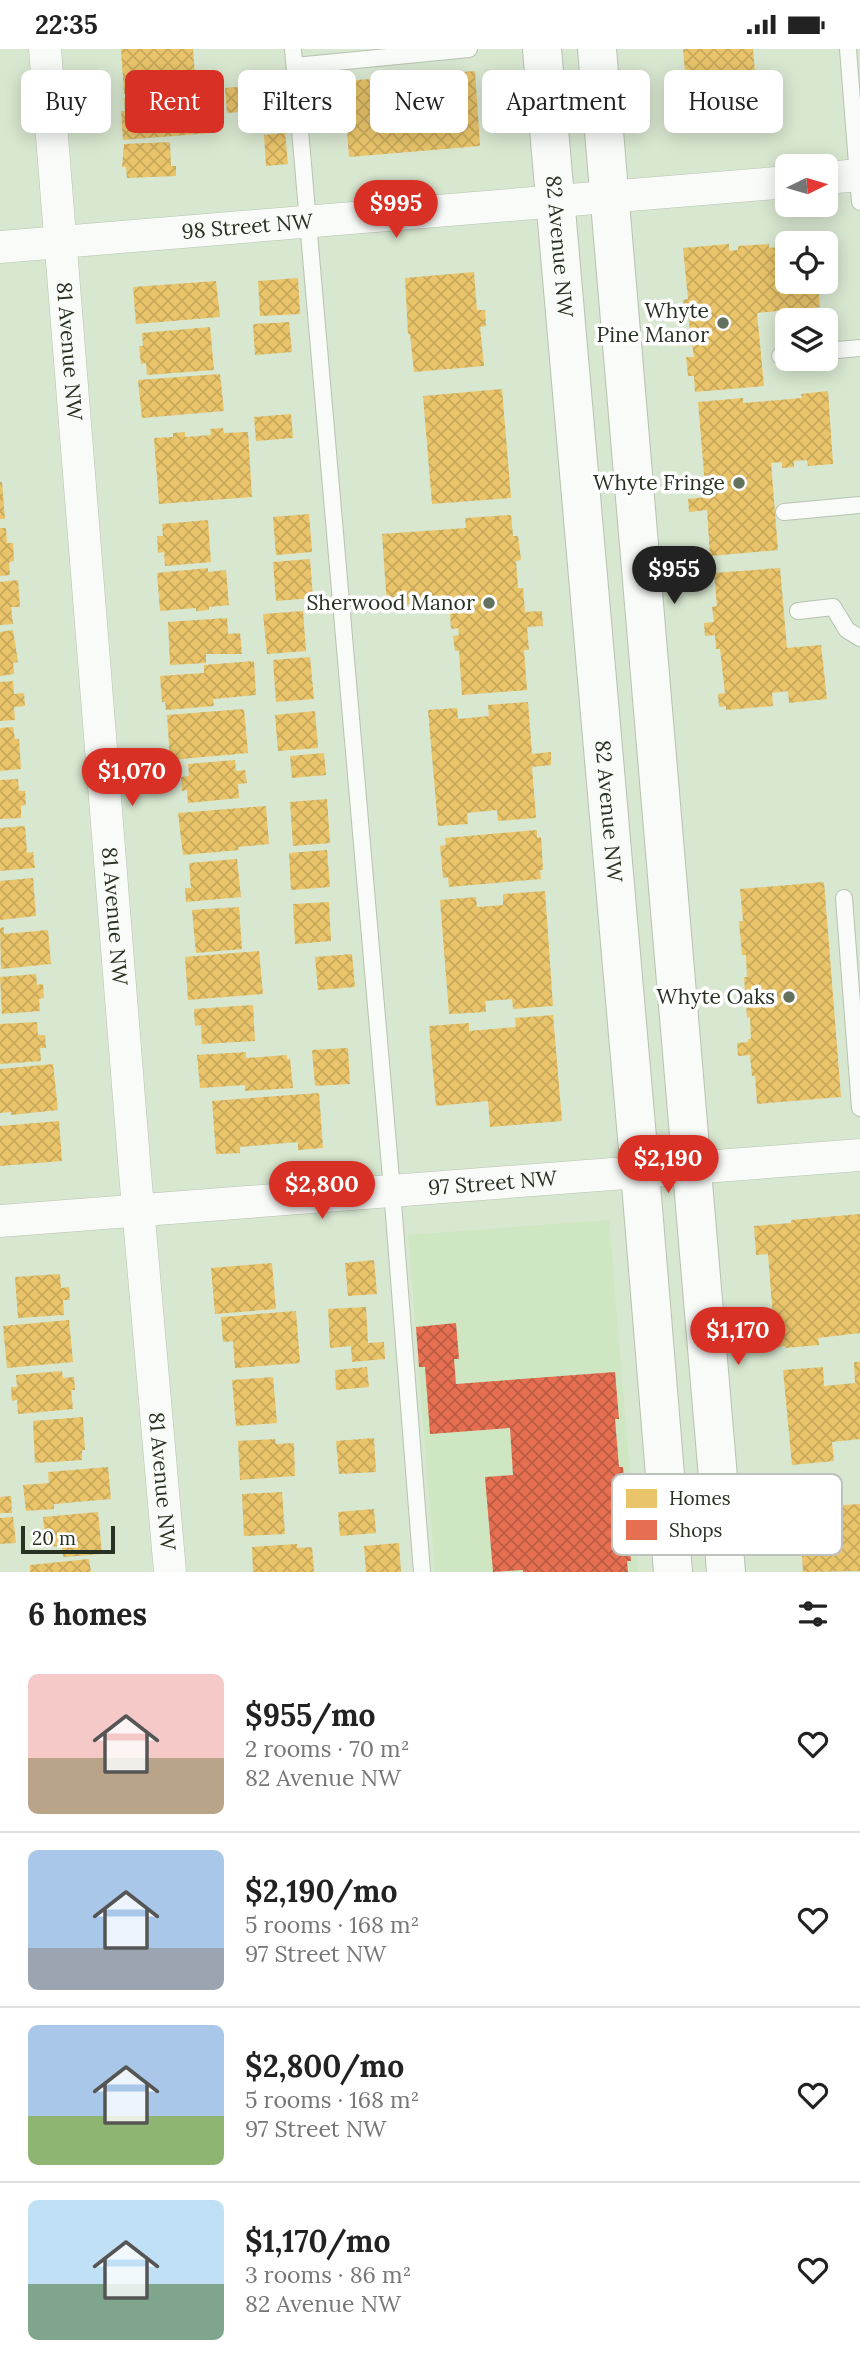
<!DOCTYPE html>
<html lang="en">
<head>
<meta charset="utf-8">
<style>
	:root { --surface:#fff; --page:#f6f6f6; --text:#222; --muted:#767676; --line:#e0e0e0; --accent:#d93025 }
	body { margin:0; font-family:Lora,serif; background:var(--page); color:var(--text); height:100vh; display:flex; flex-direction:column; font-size:26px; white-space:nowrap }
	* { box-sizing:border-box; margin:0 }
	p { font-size:23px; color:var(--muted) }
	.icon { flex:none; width:38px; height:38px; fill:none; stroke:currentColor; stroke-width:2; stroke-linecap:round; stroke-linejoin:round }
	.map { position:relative; height:1523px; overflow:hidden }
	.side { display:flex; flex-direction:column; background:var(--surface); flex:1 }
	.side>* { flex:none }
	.guide { position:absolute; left:21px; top:21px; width:819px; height:63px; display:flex; gap:14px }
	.needle { width:46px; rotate:85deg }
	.controls { position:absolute; left:775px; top:105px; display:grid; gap:14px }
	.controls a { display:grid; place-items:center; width:63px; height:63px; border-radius:10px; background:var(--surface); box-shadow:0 4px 18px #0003; font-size:35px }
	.scale { position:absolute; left:21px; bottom:18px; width:94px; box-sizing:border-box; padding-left:7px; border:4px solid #273222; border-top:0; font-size:19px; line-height:24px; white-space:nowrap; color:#273222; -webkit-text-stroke:5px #fff; paint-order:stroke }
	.price { position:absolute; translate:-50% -60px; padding:0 16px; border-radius:24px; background:var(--accent); color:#fff; font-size:23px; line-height:46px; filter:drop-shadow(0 2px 4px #0008) }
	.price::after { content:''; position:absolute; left:50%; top:42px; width:21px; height:16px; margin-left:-10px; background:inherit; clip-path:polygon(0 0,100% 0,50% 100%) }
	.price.selected { background:#222; color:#fff }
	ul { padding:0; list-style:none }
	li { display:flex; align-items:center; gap:21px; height:175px; padding:0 28px }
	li+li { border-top:2px solid var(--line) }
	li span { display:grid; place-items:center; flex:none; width:196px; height:140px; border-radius:10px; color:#555 }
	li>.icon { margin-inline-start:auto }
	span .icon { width:84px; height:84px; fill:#fffc; stroke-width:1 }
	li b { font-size:30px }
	h2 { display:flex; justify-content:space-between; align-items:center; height:84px; padding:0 28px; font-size:30px }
	.pill { padding:0 24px; border-radius:10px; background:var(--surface); box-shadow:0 4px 18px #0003; font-size:24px; line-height:63px }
	.pill.selected { background:var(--accent); color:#fff }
	.status { display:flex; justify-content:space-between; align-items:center; height:49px; padding:0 35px; background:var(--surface); direction:ltr }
	.status svg { height:19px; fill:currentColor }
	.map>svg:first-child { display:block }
	.built { fill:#cee6c1 }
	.homes { fill:url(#homes-cross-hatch) }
	.shops { fill:url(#shops-cross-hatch) }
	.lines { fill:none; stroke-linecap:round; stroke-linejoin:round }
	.service-casing { stroke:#b7c2b1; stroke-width:18 }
	.minor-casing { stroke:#b7c2b1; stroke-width:33 }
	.secondary-casing { stroke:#b7c2b1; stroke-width:40 }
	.service { stroke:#f9fbf8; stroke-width:16 }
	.minor { stroke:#f9fbf8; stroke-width:32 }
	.secondary { stroke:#f9fbf8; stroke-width:38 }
	.poi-dot { fill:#65715f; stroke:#fff; stroke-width:2.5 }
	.labels { text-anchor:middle; stroke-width:7; stroke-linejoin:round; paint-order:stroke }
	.street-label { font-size:21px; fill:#273222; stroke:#fff }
	.poi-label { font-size:21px; fill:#273222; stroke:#fff; text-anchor:end }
	.key { fill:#fff; stroke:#bec2bd; stroke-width:2 }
	.key-label { font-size:19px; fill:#273222 }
</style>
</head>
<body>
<div class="status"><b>22:35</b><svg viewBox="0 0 49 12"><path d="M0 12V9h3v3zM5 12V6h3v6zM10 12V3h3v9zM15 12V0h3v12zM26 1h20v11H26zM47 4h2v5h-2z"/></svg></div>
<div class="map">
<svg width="860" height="1523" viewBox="0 0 860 1523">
	<defs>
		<pattern id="homes-cross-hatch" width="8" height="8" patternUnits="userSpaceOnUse" patternTransform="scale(1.75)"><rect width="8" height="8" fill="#e9c46a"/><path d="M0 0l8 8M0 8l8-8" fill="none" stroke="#c8a95c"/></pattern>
		<pattern id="shops-cross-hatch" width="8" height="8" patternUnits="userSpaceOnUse" patternTransform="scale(1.75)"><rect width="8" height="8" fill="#e76f51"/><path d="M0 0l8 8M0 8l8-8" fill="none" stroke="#bb5c43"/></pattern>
	</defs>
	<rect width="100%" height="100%" fill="#d8e7d0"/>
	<path class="built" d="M609,1171l29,352h-203l-27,-337z"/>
	<path class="homes" d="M121,0h72l3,40 -72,5z
		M683,0h70l6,72 -69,6z
		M475,22l5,75 -131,11 -6,-76z
		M259,36l3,25 -35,3 -2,-25z
		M196,43l1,10 12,-1 2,32 -88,7 -2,-29h4l-1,-13z
		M285,84l3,31 -22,2 -2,-31z
		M170,93l1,24h5v10l-49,2 -1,-11h-4l2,-23z
		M729,195v7l9,-1v-4l31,-2v4l19,-2v36h30l2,25 -63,6 7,73 -69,6 -1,-16h-6l-2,-19h8l-2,-13 -15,2 -1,-15 14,-1 -2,-15 -4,1 -1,-16 5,-1 -5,-51z
		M474,223l3,38h8l1,16 -6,1 4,39 -70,6 -4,-38h-2l-3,-56z
		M298,229l2,36 -40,2 -2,-35z
		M216,232l4,36 -84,7 -3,-37z
		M289,273l3,30 -37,3 -2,-31z
		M210,278l4,43 -67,5 -1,-12 -5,1 -2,-18h4l-1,-13z
		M220,325l4,37 -82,7 -4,-38z
		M502,340l9,109 -79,6 -9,-108z
		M828,342l5,73 -25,2 -1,-6 -13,1v6l-12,1v-6l-11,1 7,87 -68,6 -3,-46 -18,2 -1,-13 18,-2 -8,-95 45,-4v5l59,-5 -1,-4z
		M291,365l2,24 -37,3 -2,-24z
		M223,379l1,5 24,-1 4,65 -93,7 -5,-66 19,-1v-4l12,-1v5l26,-2 -1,-6z
		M0,433h2l3,37h-5z
		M309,465l3,38 -36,3 -3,-38z
		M511,466l2,21h5l3,24 -5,1 2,27h5l2,24 17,-1 1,15 -16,1 2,23h-5l3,40 -65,5 -3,-44h-4l-2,-15 6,-1 -1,-7 -7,1 -1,-17h5l-1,-11 -67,5 -5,-72 84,-6 -1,-10z
		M208,471l3,42 -46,4 -1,-14 -6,1 -1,-17h6l-1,-12z
		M0,479h6l1,15h6l1,18 -5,1 1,13 -10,1z
		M310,510l3,39 -37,3 -3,-39z
		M208,519v4l18,-2 3,35 -20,2v3l-13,1v-3l-36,3 -3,-38z
		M780,519l7,80 34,-3 6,54 -38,4 -1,-12 -16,2 1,13 -47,4v-4l-7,1 -1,-13 7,-1 -5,-44h-4l-1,-14 -10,1 -1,-13 10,-1 -2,-15 5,-1 -3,-33z
		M18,531l2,27h-9l2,17 -13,1v-43z
		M303,562l3,40 -39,3 -4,-40z
		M227,569l1,16 12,-1 2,21h-36v9l-36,2 -2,-43z
		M13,581l5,32 -5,1 1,11 -14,2v-44z
		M310,608l4,42 -38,3 -3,-42z
		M254,612l2,34 -43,4 1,7 -48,4 -1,-8h-3l-2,-26 44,-3v-8z
		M13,632l1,13 10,-1 1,13 -11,1 1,13 -15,1v-39z
		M528,653l4,52 19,-2v13l-19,2 4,51 -38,3 -1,-11 -30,3 1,11 -30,2 -10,-116 29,-2 1,11 31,-3 -1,-11z
		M244,660l4,44 -78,7 -3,-45z
		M315,662l3,37 -40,3 -3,-36z
		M13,678l2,12h4l2,30 -21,2v-43z
		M324,704l2,22 -34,3 -2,-22z
		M235,711l1,11 9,-1 2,13 -9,1 1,14 -51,5 -1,-13 -5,1 -1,-14 8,-1 -1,-12z
		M18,730l1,12h6l1,14 -5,1v12l-21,1v-39z
		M327,750l3,44 -37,3 -3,-44z
		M266,757l3,38 -31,3 1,3 -56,5 -5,-42z
		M25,777l2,27 6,-1 2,16 -35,3v-43z
		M537,781v8l4,-1 2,33h-3l1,9 -92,8 -1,-10 -5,1 -3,-32 6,-1 -1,-7z
		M327,801l3,37 -39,3 -2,-37z
		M237,810l4,38 -55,5 -1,-14h6l-2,-25z
		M33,829l3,38 -36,4v-39z
		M824,833l17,215 -84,7 -2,-28h-3l-2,-21 -12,1 -1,-13 11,-1v-3h3l-1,-22 -3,1 -3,-41h3l-1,-22h-4l-3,-34h4l-3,-32z
		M545,842l8,115 -40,3 -1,-10 -27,2 1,11 -37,2 -9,-114 36,-3 1,10 26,-2v-11z
		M329,853l2,39 -36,3 -2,-40z
		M239,858l3,42 -46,4 -4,-43z
		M4,878v7l44,-4 3,34 -50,5 -1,-41z
		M259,902l4,43 -75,6 -3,-43z
		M352,905l3,33 -37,3 -3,-33z
		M36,925l1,11 6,-1 1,14 -5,1 1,12 -38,3 -2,-37z
		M253,956l2,36 -53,3 -1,-19 -6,1 -1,-17z
		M553,966l9,106 -72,6 -2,-26 -52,5 -7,-80 40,-3v8l47,-4 -1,-9z
		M37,973l1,13h7l1,13h-6l1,13 -41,3v-40z
		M348,999l2,36 -35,2 -3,-36z
		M246,1003v6l41,-3v4h3l3,29 -48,3v-6l-45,3 -3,-33z
		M53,1015l5,46 -47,5v-3l-11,1v-44z
		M319,1044l4,55 -25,2v-8l-58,5v6l-24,1 -4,-53z
		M59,1072l3,40 -62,5v-40z
		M860,1165v119l-42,5 1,7 -34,3v-2l-8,1 -1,-3 -11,1 -2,-27 10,-1 -5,-63 -12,1 -2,-29 37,-3v-3z
		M374,1211l3,34 -29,2 -3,-33z
		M272,1214l4,46 -61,5 -4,-46z
		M60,1225l1,14 8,-1 1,13h-7l1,15 -46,3 -3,-41z
		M366,1258l2,36 16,-1 1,17 -33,3 -1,-16 -21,2 -2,-39z
		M296,1262l4,52 -65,5 -2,-27 -10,1 -2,-25z
		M69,1271l4,42 -66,6 -4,-42z
		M854,1313h6v77l-28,3 2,19 -42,4 -9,-95 40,-3 1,19 31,-3z
		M367,1318l2,20 -33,3 -1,-20z
		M62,1322l1,7 11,-1 1,13h-4l2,19 -55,5 -1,-14 -5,1 -1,-14h6l-1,-12z
		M273,1328l4,46 -41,3 -4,-46z
		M83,1368l2,33h-3v10l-47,3 -2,-42z
		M374,1389l2,34 -37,2 -3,-33z
		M275,1390l1,5 18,-1 1,33 -55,4 -2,-39z
		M108,1418l3,32 -57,5v5l-28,2 -3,-26 26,-2 -1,-11z
		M282,1443l3,42 -41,2 -2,-42z
		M11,1447l1,17h-12v-16z
		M860,1455v67l-57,1 -4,-64z
		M374,1460l2,24 -36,3 -2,-24z
		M98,1463l4,42 -39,3 -1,-11 -16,1 -3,-30z
		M13,1468l3,26 -16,1v-26z
		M399,1494l2,29h-35l-2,-26z
		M297,1495v4l15,-1 2,25h-61l-1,-25z
		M89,1510l2,13h-61v-7z"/>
	<path class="shops" d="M456,1274l3,36h-5l2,25 159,-12 4,47h-4l4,48h4l8,94h-4l1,11h-105v-2l-30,2 -8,-95 28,-2 -3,-47 -80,6 -5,-67h-6l-3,-40z"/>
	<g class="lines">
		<g class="service-casing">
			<path id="service" d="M293,0l99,1141 30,382
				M848,0l12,153
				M295,17l174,-17
				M826,302l34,-3
				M780,307l8,-1
				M784,463l76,-7
				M798,562l35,-4 14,23 13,8
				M844,849l16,210"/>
		</g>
		<g class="minor-casing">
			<g id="minor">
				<path id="s1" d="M45,0l90,1124 35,399"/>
				<path d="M826,129l34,-3"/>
				<path id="s2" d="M0,198l788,-65"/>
				<path id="s3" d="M0,1172l860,-66"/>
			</g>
		</g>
		<g class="secondary-casing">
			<g id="secondary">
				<path id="s4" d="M542,0l98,1123 33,400"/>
				<path d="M597,0l129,1523"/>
			</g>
		</g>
		<use href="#service" class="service"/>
		<use href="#minor" class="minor"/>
		<use href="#secondary" class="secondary"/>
	</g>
	<g class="poi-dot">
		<circle cx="723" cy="274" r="7"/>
		<circle cx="739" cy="434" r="7"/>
		<circle cx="489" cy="554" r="7"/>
		<circle cx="789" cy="948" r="7"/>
	</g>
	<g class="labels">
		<g class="street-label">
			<text dy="7" stroke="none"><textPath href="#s2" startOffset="248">98 Street NW</textPath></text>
			<text dy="7" stroke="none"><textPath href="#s4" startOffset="198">82 Avenue NW</textPath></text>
			<text dy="7" stroke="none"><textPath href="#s1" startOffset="303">81 Avenue NW</textPath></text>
			<text dy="7" stroke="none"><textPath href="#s4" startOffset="765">82 Avenue NW</textPath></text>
			<text dy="7" stroke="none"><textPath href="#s1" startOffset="870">81 Avenue NW</textPath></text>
			<text dy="7" stroke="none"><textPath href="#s3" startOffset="494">97 Street NW</textPath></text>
			<text dy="7" stroke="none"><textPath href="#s1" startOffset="1437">81 Avenue NW</textPath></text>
		</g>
		<g class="poi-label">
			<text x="709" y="269">Whyte<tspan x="709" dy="24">Pine Manor</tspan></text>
			<text x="725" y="441">Whyte Fringe</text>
			<text x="475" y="561">Sherwood Manor</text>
			<text x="775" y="955">Whyte Oaks</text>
		</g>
	</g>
	<rect x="612" y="1425" width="230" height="81" rx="10" class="key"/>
	<rect x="626" y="1440" width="31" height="19" fill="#e9c46a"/>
	<rect x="626" y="1471" width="31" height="20" fill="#e76f51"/>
	<g class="key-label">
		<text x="669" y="1456">Homes</text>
		<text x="669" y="1488">Shops</text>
	</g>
</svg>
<div class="controls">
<a><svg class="needle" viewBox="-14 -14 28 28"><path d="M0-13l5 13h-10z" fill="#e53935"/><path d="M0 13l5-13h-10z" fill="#767676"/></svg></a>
<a><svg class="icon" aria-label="locate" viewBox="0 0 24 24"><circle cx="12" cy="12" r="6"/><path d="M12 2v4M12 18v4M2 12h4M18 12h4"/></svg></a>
<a><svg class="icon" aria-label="layers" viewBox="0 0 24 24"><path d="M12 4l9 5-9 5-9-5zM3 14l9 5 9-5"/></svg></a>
</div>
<div class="scale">20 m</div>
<b class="price" style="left:396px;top:191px">$995</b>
<b class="price selected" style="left:674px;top:557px">$955</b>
<b class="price" style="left:132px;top:759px">$1,070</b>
<b class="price" style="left:668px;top:1146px">$2,190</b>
<b class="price" style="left:322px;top:1172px">$2,800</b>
<b class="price" style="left:738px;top:1318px">$1,170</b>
<div class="guide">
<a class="pill">Buy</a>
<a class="pill selected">Rent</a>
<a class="pill">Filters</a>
<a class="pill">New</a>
<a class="pill">Apartment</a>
<a class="pill">House</a>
</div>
</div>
<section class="side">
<h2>6 homes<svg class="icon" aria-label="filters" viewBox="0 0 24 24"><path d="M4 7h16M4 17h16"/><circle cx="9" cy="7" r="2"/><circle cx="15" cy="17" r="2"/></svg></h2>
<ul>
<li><span style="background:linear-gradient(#f6c9c9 60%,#b9a48a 0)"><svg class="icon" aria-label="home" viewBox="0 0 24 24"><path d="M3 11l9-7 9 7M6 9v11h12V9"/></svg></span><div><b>$955/mo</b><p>2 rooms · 70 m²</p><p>82 Avenue NW</p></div><svg class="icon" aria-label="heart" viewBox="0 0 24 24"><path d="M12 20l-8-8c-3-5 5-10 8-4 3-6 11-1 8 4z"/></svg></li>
<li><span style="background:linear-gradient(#a9c7e8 70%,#9aa5b1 0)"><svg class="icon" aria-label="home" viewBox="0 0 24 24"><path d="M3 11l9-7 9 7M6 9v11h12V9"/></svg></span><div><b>$2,190/mo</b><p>5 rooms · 168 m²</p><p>97 Street NW</p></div><svg class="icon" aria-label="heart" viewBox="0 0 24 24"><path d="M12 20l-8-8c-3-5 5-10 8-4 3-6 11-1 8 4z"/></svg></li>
<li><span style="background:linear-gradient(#a9c7e8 65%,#8fb573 0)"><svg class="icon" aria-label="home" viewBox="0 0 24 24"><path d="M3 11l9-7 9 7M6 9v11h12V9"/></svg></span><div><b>$2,800/mo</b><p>5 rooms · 168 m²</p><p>97 Street NW</p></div><svg class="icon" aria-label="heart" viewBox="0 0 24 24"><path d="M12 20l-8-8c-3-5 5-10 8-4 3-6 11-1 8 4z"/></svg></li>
<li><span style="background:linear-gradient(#bfe0f5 60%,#7fa58c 0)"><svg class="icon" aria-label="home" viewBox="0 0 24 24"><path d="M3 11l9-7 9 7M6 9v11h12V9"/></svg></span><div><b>$1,170/mo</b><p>3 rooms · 86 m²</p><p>82 Avenue NW</p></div><svg class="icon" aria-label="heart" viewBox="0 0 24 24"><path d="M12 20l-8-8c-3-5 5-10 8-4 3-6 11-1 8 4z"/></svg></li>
</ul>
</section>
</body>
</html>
